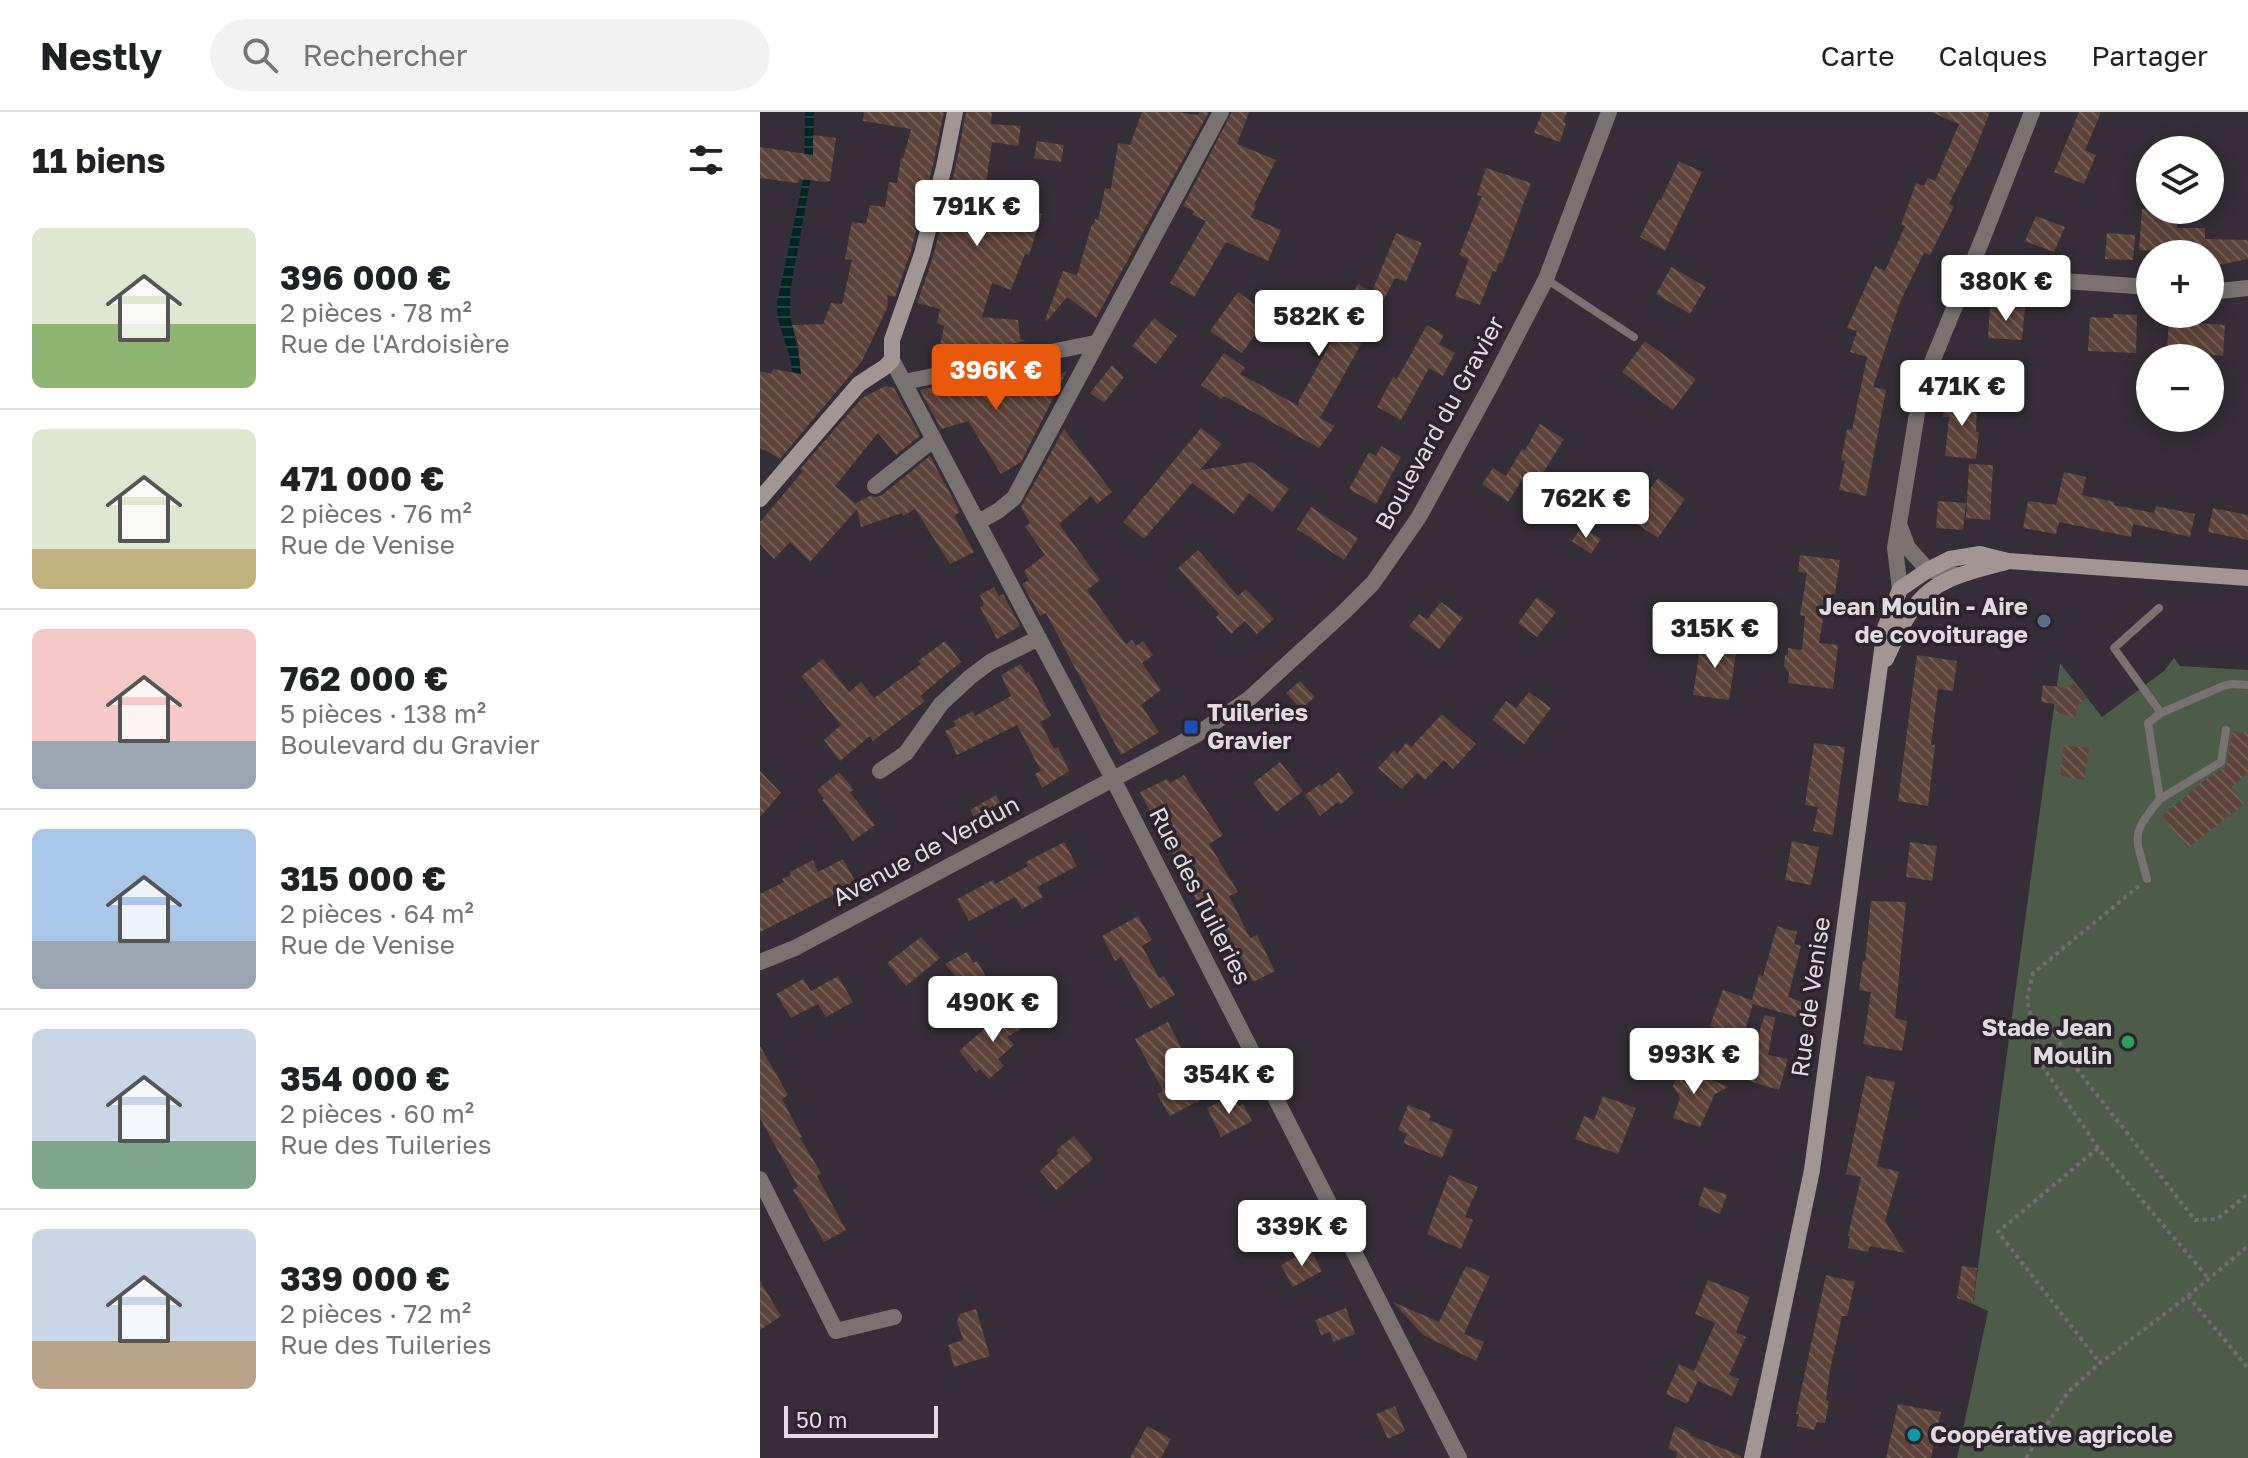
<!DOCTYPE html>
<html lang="fr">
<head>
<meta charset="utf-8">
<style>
	:root { --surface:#fff; --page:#f2f2f2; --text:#202124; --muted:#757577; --line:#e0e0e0; --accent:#ea580c }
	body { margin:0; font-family:"Golos Text",sans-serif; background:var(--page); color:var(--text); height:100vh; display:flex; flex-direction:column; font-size:30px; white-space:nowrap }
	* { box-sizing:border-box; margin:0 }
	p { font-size:26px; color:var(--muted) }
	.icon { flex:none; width:44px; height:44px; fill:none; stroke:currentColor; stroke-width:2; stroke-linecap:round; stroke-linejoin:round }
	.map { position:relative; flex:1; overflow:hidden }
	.details { display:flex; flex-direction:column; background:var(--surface); width:760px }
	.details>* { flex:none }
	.buttons { position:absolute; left:1376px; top:24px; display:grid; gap:16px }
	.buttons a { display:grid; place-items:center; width:88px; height:88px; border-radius:50%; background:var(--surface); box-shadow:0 4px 20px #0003; font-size:40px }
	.scale { position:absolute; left:24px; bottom:20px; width:154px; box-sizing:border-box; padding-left:8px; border:4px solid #e1dbe1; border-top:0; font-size:22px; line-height:28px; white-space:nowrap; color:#e1dbe1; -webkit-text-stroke:6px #2b242c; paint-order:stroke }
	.price { position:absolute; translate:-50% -68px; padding:0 18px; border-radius:8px; background:#fff; color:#222; font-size:26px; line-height:52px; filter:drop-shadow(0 2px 4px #0008) }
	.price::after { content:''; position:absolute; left:50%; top:48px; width:24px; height:18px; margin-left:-12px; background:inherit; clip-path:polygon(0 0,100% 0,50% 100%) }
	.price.on { background:var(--accent); color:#fff }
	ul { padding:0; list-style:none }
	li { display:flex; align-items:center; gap:24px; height:200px; padding:0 32px }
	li+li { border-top:2px solid var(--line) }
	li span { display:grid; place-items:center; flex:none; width:224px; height:160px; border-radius:12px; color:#555 }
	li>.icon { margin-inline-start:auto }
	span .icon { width:96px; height:96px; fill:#fffc; stroke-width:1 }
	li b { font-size:34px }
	h2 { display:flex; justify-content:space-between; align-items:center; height:96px; padding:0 32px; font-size:34px }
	header { display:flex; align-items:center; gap:48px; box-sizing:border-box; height:112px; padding:0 40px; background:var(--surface); border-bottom:2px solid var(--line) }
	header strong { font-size:38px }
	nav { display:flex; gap:44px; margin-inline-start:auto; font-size:28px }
	.search { width:560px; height:72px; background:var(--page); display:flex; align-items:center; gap:20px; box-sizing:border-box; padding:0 28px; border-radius:44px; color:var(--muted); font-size:30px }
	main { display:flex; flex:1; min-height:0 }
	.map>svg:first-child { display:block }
	.green { fill:#4d5c48 }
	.water { fill:url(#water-rules) }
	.building { fill:url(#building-back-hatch) }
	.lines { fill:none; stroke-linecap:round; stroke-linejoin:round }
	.path { stroke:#736c74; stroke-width:4; stroke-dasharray:4 4; stroke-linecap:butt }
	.service { stroke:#787270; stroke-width:8 }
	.minor { stroke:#787270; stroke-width:16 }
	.secondary { stroke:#a19693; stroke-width:16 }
	.service-dot { fill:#5c6f8a; stroke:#2b242c; stroke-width:3 }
	.transit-dot { fill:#1a4fb4; stroke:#2b242c; stroke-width:3 }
	.leisure-dot { fill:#2e9e5b; stroke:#2b242c; stroke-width:3 }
	.culture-dot { fill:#0f9aa8; stroke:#2b242c; stroke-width:3 }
	.labels { text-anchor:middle; stroke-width:7; stroke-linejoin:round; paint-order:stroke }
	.street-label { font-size:24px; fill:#e1dbe1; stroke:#2b242c }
	.poi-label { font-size:24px; font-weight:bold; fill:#e1dbe1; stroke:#2b242c; text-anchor:end }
</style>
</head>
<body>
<header>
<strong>Nestly</strong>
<div class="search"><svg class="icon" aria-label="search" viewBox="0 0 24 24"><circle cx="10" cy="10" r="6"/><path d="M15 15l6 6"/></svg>Rechercher</div>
<nav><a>Carte</a><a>Calques</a><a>Partager</a></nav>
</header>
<main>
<section class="details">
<h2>11 biens<svg class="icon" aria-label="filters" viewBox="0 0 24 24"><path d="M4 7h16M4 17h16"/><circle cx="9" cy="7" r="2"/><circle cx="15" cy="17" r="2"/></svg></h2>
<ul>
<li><span style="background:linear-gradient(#dfe7d0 60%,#8fb573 0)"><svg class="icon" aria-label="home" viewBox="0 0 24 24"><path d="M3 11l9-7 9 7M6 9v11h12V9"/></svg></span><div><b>396 000 €</b><p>2 pièces · 78 m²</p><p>Rue de l'Ardoisière</p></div></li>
<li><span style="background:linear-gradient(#dfe7d0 75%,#c2b280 0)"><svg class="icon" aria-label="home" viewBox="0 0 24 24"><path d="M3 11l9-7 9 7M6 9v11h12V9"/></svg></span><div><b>471 000 €</b><p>2 pièces · 76 m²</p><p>Rue de Venise</p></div></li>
<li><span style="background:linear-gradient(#f6c9c9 70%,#9aa5b1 0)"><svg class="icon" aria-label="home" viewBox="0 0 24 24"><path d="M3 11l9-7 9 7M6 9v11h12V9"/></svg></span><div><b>762 000 €</b><p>5 pièces · 138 m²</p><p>Boulevard du Gravier</p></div></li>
<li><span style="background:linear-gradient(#a9c7e8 70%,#9aa5b1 0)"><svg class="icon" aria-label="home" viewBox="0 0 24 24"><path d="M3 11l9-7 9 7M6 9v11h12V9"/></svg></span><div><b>315 000 €</b><p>2 pièces · 64 m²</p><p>Rue de Venise</p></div></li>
<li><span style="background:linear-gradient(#c9d6e8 70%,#7fa58c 0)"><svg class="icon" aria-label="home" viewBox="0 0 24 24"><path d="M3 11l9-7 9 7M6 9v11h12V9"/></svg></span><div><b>354 000 €</b><p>2 pièces · 60 m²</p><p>Rue des Tuileries</p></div></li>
<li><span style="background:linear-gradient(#c9d6e8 70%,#b9a48a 0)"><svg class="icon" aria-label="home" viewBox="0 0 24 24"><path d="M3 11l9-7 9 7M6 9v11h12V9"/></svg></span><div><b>339 000 €</b><p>2 pièces · 72 m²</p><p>Rue des Tuileries</p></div></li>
</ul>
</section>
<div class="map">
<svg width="1488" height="1346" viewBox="0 0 1488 1346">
	<defs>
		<pattern id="water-rules" width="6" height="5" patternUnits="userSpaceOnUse" patternTransform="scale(2)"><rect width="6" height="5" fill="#002527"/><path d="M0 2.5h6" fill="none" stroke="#254446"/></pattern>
		<pattern id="building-back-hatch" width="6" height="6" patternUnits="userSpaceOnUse" patternTransform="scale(2)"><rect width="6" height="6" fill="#5d4339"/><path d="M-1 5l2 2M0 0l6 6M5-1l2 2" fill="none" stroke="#745e55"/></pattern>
	</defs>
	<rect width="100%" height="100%" fill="#352d37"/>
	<path class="green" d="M1414,546l6,8 68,4v788h-291l31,-147 -15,-7 87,-641 42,54 62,-46z"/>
	<path class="water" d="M45,0h9l-1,53 -23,127v24l12,53v33l-27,54 -7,-3c9,-21 23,-58 24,-81 0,-20 -16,-45 -15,-69l27,-127z"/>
	<path class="building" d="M104,0h80l-11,53 -22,86 -16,46 -8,-2 1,11 -26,55 -82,98 -20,-11v-77l11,3 2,-5 28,5 -3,-30 -6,-19 31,-1 8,-21 11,1 10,-44 -7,-1 7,-37 14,2 4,-19 15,2 4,-25 8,1 4,-25 2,1 8,-30 -48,-8z
		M206,0h26l-1,12 30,2 -3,20 -26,-4 -7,49 31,8 -2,8 28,7 -13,41 -4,-1 -14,36 -19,-7 -10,34 36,3 2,19 5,2 -25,5 4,4 -68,14 8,-38 -7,-3 3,-14 -23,-6 16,-46 22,-88z
		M382,0h35l21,3 1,-3h10l-113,206 -29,-21 -20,24 -2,-1 18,-49 14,4 15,-51 2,1 1,-6 3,1 7,-32 6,1 7,-46 12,2z
		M472,0h17l-12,32 39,16 -22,45 2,1 -5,11 30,13 -13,31 -42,-19 -32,55 -24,-14 36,-62 -14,-6 2,-4 -11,-5z
		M782,0h25l-4,10 3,1 -6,19 -26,-9z
		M1171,0h59l-21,53h-1l-19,39 5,2 -5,11 -19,38 -6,-2 -24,49 -27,85 13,3 -20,106 -27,-6 6,-29 -4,-1 6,-31 5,1 15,-73 -17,-5 7,-21 -10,-3 28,-62 10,5 20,-45 -4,-1 15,-42 8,3 4,-8 7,3 24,-57z
		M1319,0h22l-16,38 11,5 -12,29 -30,-12z
		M53,23l23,3 -6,43 -4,1 -27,-3 -1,4 -38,-5v-31l53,8z
		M277,29l27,4 -3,17 -27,-4z
		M919,49l23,11 -37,79 -25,-14 19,-38 2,1z
		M726,56l45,15 -29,80 -3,-1 -3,10 -3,-1 -13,34 -25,-9 14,-37 -10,-4 23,-59 -5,-1z
		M1382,97l36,2 -1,17h28v11l43,1v19l-35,7v-5h-3v-7l-71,-4z
		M1276,104l29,11 -11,25 -29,-11z
		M636,121l26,10 -16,39 -11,-4 -22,42 10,6 -8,14 -9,-5 -46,83 15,8 -16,22 -95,-52 -3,3 -20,-14 23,-32 21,15 -5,6 59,32 -1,-4 44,-80 -4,-1 20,-37 14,8z
		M1347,121l28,2 -2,25 -28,-1z
		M911,155l35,20 -16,27 -34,-20z
		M478,180l31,23 -27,38 -32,-22z
		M1230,194l35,2 -3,32 -34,-2z
		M1353,202l24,1 -1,38 -48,-2 2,-34 23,1z
		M394,206l23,18 -21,28 -24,-18z
		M1409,209l56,4 -2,31 -56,-6z
		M667,213l17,10 -5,9 16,9 -12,23 -14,-8 -28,52 -24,-13 16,-30 4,2z
		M885,229l51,38 -23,31 -51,-38z
		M352,253l12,12 -20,26 -14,-10z
		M258,258l13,17 36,-16 -46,91 -20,12 -33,-53 -27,8 -21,-39z
		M125,274l9,2 26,48 -24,19 -18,-22 -43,53 21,18v-1l14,-7 6,1 6,-2 48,-39 30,56 -6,4 20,36 -24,12 -35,-55 -12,7 -1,-3 -41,14 -4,-18 -47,53 -20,-20 -16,17 -14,-15v-22l43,-51 -3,-2 62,-71z
		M1195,287l22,1 -1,32h3l-3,27 -31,-3 4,-39h-6l2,-17h10z
		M780,312l24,15 -26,42 -12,-7 -18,28 -26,-18 11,-16 13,8 16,-27 3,1z
		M441,316l21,16 -22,26 52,-8 37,27 -17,23 -23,-19 -15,21 -42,-31 -48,56 -21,-17z
		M304,317l48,63 -15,12 -6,-8 -32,28 41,56 -13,10 39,54 6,-4 4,6 7,-5 10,14 -11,8 19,27 -20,15 18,27 -38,23 -75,-142 -6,3 -18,-32 7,-4 -5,-9 21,-16 -20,-28 5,-4 -9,-16z
		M621,334l20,11 -25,47 -27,-15 20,-37 7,4z
		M1209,352l24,1 -3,55 -24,-2z
		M1304,360l22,5 -4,18 33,7 -1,3 40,8 2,-7 39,8 -5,23 -57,-13 -2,13 -72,-15 -3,12 -33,-6 5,-27 28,4z
		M898,366l27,21 -27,39 -22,-15 6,-8 -3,-3 9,-13 -4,-2z
		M1178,389l28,2 -3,27 -27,-2z
		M551,395l47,31 -14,22 -47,-31z
		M1453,396l35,7v25l-40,-8z
		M822,414l19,13 -10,15 -19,-13z
		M438,438l40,46 8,-7 28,30 -17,15 -12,-13 -14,13 -15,-17 3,-3 -41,-46z
		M1040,443l40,5 -5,34h-3l-2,14 -5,-1 -6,36 19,2 -5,44 -45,-6 1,-11 -5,-6 1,-11 3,-1v-6l14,2 3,-34 -5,-1 7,-42 -9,-1z
		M234,475l5,9 4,-2 17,32 -23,13 -17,-32 4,-2 -4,-10z
		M777,485l19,15 -19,25 -19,-14z
		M681,490l22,16 -24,31 -30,-23 10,-12 8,5z
		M185,529l16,21 -41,34 5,5 -52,40 -3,-5 -30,25 -16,-21 17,-15 -40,-49 22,-17 26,33 12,-10 13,16 47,-34 -3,-3z
		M941,529l36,5 -8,54 -36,-5z
		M1157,543l40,6 -4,30 -15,-2 -7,56h4l-7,61 -30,-5z
		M261,552l5,9 3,-1 22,44 -11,6 14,27 4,-2 11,24 -27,17 -7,-14 6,-3 -24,-46 -60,30 -12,-24 11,-5 -3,-5 20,-10 2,5 36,-20 -10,-21z
		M540,569l15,16 -14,12 -15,-16z
		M1314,570l13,15 -10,9 -1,11 -21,-4 1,-9 -15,-2 2,-17 23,3z
		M769,580l22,16 -27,36 -32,-24 14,-19 10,7z
		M682,602l34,30 -23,25 -9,-9 -19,20 -8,-7 -15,16 -24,-21 16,-18 3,4 9,-11 5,4z
		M1473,619l15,2v40l-17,14 13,17 -56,44 -26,-32 45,-38 19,-12z
		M1054,631l31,4 -12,88 -20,-4 5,-24 -13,-2z
		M1304,633l25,3 -5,32 -24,-4z
		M520,650l23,29 -27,21 -23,-29z
		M0,659l21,22 -21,24z
		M79,660l15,18 -4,2 25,33 -22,16 -31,-41 2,-1 -7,-9z
		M579,660l15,21 -14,12 -2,-3 -18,14 -15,-21 15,-11 1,2z
		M424,663l39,60 -14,9 29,48 -9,4 21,42 7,-3 18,36 -22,11 -18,-35 -12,5 -83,-160 27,-13 3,4z
		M236,683l11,22 -26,14 -11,-21z
		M1032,729l27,6 -8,38 -26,-5z
		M304,730l13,24 -40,21 6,10 -21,12 -7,-12 -46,24 -12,-22 36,-19 2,4 33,-18 -2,-4z
		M1150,730l27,4 -5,35 -26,-4z
		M83,747l12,22 -5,2 1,3 -91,46v-38l24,-12 -2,-3 9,-4 -1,-3 23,-12 5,12z
		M1111,789l35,1 -11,116 12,3 -5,30 -39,-7 8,-52 -12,-2 4,-29h2z
		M378,804l14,24 -10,6 17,32 5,-2 11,19 -25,14 -29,-52 -6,4 -13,-25z
		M1017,814l20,6 -3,12 7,2 -13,51 15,5 -4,16 -46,-14 -10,33 -33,-11 13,-36 29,10 7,-25 4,1z
		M161,825l19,21 -34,28 -19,-23z
		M207,840l6,11 4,-2 11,19v7l-16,9 -27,-32z
		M78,864l15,26 -27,15 -8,-13 -27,14 -15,-24 27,-15 8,12z
		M254,895l12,19 -19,11 7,8 -16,14 6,7 -15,13 -9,-10 -4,3 -17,-21 34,-30 2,2z
		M1005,903l10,3 -7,37 20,4 -9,31 -36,-11z
		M408,910l38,75 -36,19 -13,-22 6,-3 -28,-52z
		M880,921l34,12 -5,21 -36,-12z
		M0,934l28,49 -6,4 20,38 -2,1 21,35 -4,3 29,54 -22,12 -31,-52 5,-3 -38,-69z
		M920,954l48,21 -13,7 -15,33 -27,-9 7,-20 -7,-12z
		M1106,964l29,6 -18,84 22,6 -14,49 20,32 -35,-7 -2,6 -20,-4 2,-12h-2l13,-59 -15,-3z
		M473,983l5,11 5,-2 9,17 -31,16 -14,-29z
		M843,984l33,12 -18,46 -43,-15 9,-23 10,4z
		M648,993l23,9 -2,6 24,10 -11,28 -39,-15 4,-9 -9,-4z
		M314,1024l19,23 -37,31 -16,-19 19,-18 -3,-3z
		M689,1063l29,12 -13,30 8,3 -12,29 -34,-15z
		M944,1075l23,8 -7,19 -22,-9z
		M550,1137l12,22 -29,16 -12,-22z
		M706,1154l24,10 -26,58 20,8 -8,19 -53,-26 -30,-33 46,20z
		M1202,1154l15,2 -4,36 -16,-6z
		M1066,1163l29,7 -8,34h-5l-12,54 -4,30 3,1 -4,22 -8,-1 -3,8 -17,-4 2,-12h-3z
		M948,1168l42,17 -14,35 10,5 -17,38 10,4 -7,17 -34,-15 -11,23 -21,-10 13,-30 15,7 21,-48 -20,-9z
		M0,1169l21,35 -21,14z
		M586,1196l9,26 -22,8 -3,-10 -9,3 -6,-15z
		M216,1197l14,47 -36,11 -6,-22 15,-5 -6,-19 3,-7z
		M1138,1292l43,8 -10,46h-45z
		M635,1294l10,25 -17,8 -12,-25z
		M387,1314l24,13 -10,19h-31z
		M915,1314l15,7v2l51,21v2h-65l1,-6 -9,-3z"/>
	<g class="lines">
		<path class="path" d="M1379,774l-106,87 -6,27 16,67 55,81 110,130
			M1274,922l45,1
			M1295,923l14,24 126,161 22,-1 31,-25
			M1338,1036l-100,84 102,131
			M1428,1184l60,72
			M1266,1346l42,-66 32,-29 88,-67 60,-50"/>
		<path class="service" d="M786,167l88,58
			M1399,496l-45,40 47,65
			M1400,687l61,-37 5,-32
			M1387,767c-12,-45 -17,-43 13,-80l-12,-76 13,-10 62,-27 9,-2 16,1"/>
		<path class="minor" d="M1209,155l22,9 159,11
			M1450,180l38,-4
			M132,248l221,419 346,679
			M144,270l191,-39
			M115,374l59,-47
			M218,410l20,-11 16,-13 207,-386
			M1139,412l9,24 20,22 29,5
			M1140,477l-5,-41 26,-159 63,-154 48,-123
			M120,659l26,-18 35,-49 28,-26 21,-16 49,-24
			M0,850l35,-14 401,-213 54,-37 94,-86 29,-29 46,-66 72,-132 55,-106 63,-167
			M0,1067l76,152 58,-14"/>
		<path class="secondary" d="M0,387l99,-115 26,-17 7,-7v-20l30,-86 22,-87 11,-55
			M1126,547c10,-22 21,-47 39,-64 20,-19 55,-26 81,-33
			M992,1346l60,-288 73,-542 15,-39 28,-19 22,-11 30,-5 28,7 240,17"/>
	</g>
	<circle class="service-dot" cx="1284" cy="509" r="8"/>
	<rect class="transit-dot" x="423" y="607" width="16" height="16" rx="4"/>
	<circle class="leisure-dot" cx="1368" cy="930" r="8"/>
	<circle class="culture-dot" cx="1154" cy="1323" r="8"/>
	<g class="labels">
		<g class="street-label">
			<text transform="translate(680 311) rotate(-61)" y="8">Boulevard du Gravier</text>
			<text transform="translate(166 739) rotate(-28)" y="8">Avenue de Verdun</text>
			<text transform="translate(440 784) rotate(63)" y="8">Rue des Tuileries</text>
			<text transform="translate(1051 885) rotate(-82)" y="8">Rue de Venise</text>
		</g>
		<g class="poi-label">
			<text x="1268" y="503">Jean Moulin - Aire<tspan x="1268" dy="28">de covoiturage</tspan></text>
			<text x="447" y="609" text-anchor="start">Tuileries<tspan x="447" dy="28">Gravier</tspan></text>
			<text x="1352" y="924">Stade Jean<tspan x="1352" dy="28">Moulin</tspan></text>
			<text x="1170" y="1331" text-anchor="start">Coopérative agricole</text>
		</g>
	</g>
</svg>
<div class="buttons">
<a><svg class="icon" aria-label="layers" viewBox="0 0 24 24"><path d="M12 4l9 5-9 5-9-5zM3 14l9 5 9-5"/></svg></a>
<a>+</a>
<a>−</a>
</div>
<div class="scale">50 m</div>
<b class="price" style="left:217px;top:136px">791K €</b>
<b class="price" style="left:1246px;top:211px">380K €</b>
<b class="price" style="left:559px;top:246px">582K €</b>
<b class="price on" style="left:236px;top:300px">396K €</b>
<b class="price" style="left:1202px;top:316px">471K €</b>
<b class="price" style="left:826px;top:428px">762K €</b>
<b class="price" style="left:955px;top:558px">315K €</b>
<b class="price" style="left:233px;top:932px">490K €</b>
<b class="price" style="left:934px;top:984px">993K €</b>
<b class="price" style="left:469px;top:1004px">354K €</b>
<b class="price" style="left:542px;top:1156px">339K €</b>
</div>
</main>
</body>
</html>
